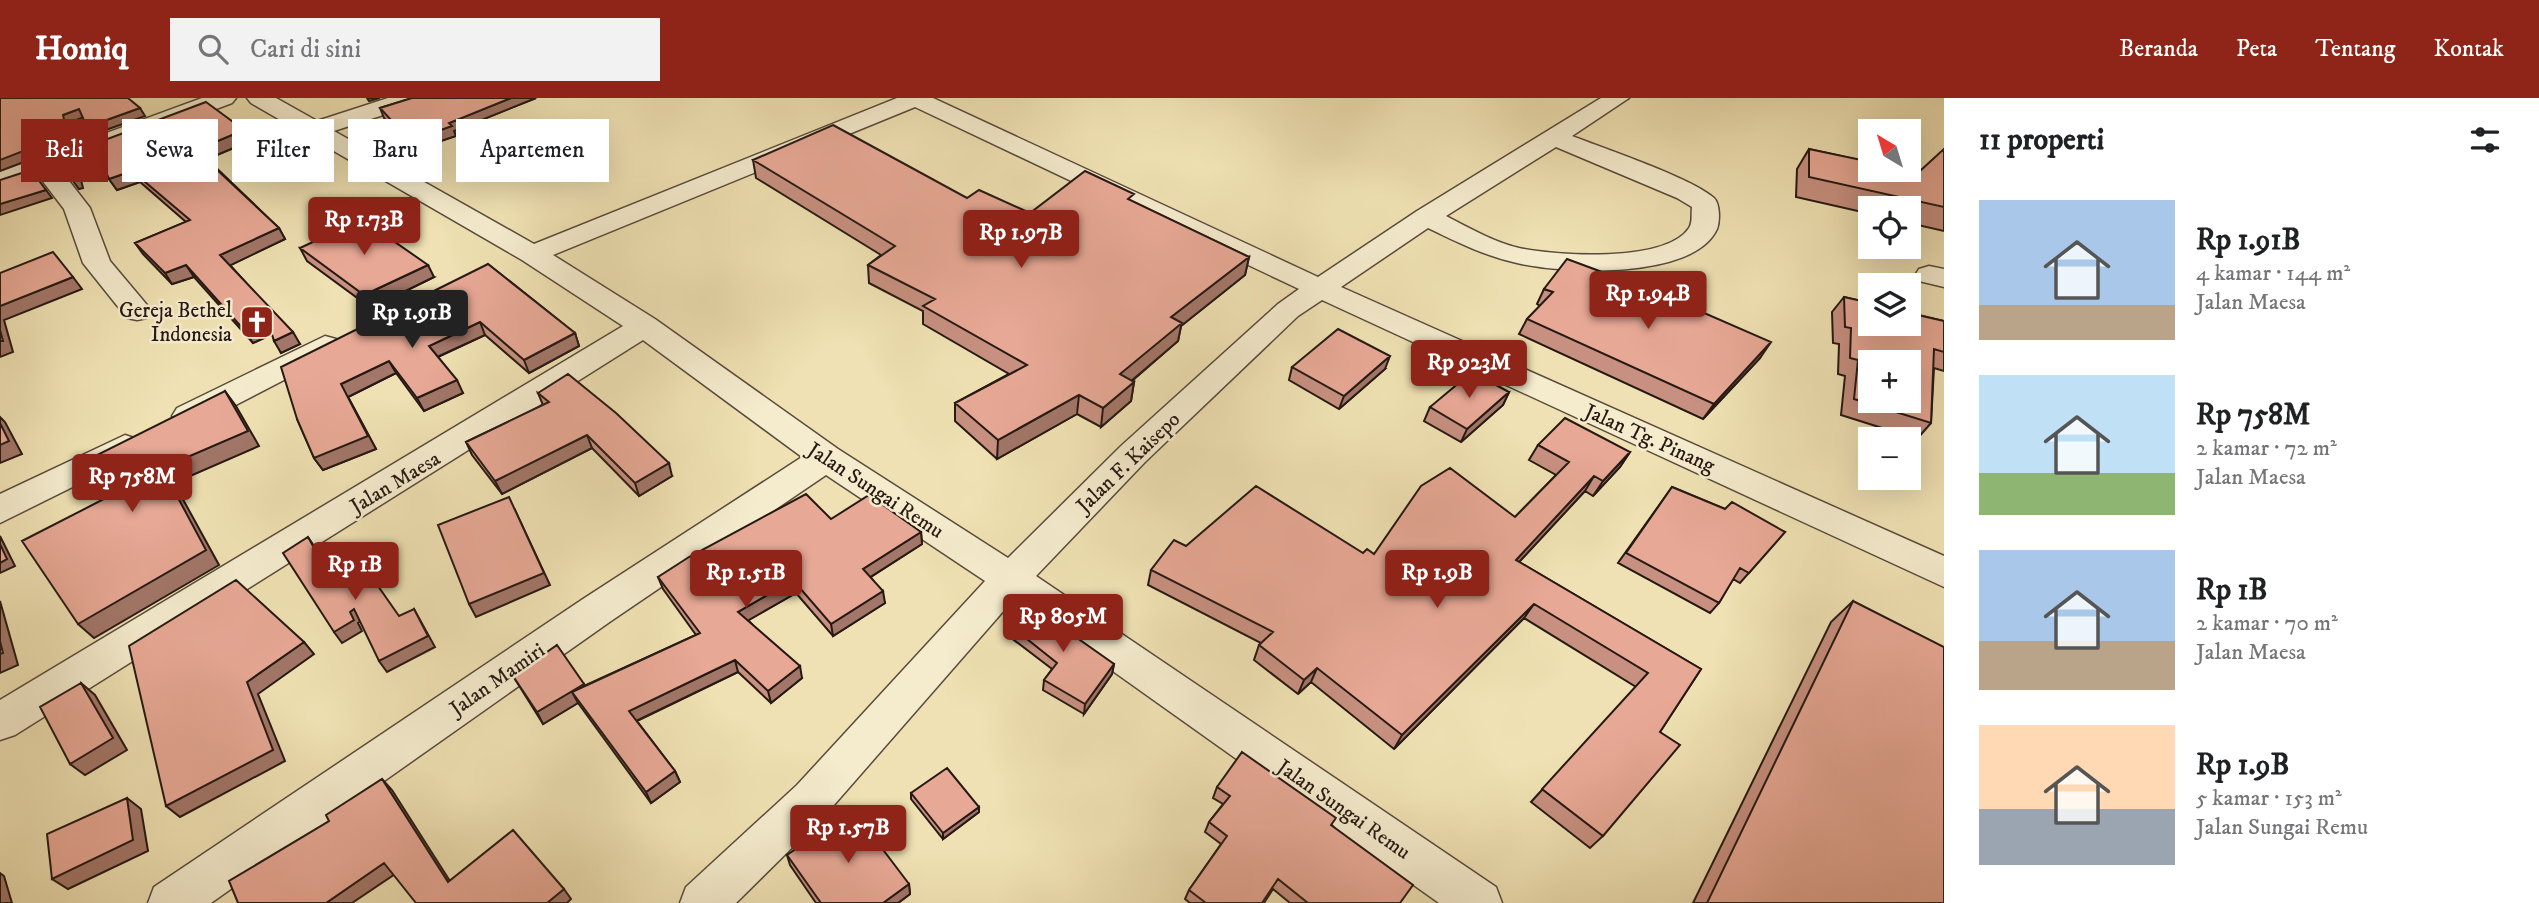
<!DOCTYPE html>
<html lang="id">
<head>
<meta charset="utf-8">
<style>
	:root { --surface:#fff; --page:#f2f2f2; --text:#202124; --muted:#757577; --accent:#8f2418 }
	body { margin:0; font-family:"IM FELL DW Pica",serif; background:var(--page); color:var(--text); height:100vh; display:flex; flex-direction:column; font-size:26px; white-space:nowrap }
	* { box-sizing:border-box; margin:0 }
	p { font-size:23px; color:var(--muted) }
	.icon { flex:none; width:38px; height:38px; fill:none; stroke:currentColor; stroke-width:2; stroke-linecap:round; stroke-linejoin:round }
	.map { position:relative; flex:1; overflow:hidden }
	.details { display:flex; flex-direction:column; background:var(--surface); width:595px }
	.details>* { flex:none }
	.top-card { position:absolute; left:21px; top:21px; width:665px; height:63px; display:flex; gap:14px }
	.needle { width:46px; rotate:322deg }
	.fabs { position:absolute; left:1858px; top:21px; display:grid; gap:14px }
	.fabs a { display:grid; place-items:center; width:63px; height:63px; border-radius:0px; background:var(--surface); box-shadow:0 7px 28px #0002; font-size:35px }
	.price { position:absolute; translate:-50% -60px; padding:0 16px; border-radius:7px; background:var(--accent); color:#fff; font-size:23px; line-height:46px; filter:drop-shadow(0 2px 4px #0008) }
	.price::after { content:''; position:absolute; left:50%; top:42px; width:21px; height:16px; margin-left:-10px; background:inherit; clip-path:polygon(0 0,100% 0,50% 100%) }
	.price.active { background:#222; color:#fff }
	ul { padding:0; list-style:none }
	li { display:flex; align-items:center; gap:21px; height:175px; padding:0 35px }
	li span { display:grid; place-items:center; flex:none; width:196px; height:140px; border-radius:0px; color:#555 }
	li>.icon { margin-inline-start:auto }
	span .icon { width:84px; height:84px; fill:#fffc; stroke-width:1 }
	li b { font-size:30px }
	h2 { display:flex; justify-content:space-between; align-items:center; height:84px; padding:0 35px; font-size:30px }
	.pill { padding:0 24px; border-radius:0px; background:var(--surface); box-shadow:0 7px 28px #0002; font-size:24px; line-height:63px }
	.pill.active { background:var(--accent); color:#fff }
	header { display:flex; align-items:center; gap:42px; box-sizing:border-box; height:98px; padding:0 35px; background:var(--accent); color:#fff }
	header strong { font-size:33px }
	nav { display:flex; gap:38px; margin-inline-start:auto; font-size:24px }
	.search { width:490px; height:63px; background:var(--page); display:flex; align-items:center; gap:18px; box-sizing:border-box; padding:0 24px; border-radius:0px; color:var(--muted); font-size:26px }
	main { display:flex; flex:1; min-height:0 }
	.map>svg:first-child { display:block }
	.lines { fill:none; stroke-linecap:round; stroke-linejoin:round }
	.minor-casing { stroke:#584b3c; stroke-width:3 }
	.minor { fill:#f5ecce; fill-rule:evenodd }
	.wall { fill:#c79080; stroke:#261914; stroke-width:2 }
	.shaded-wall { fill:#a27668; stroke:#261914; stroke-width:2 }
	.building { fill:#e7a895; stroke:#261914; stroke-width:2; fill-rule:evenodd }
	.labels { text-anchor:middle; stroke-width:5; stroke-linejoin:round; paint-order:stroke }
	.poi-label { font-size:21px; fill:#261914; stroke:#f5ecce; text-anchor:end }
	.street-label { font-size:21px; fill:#261914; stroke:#f5ecce }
</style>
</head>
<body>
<header>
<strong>Homiq</strong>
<div class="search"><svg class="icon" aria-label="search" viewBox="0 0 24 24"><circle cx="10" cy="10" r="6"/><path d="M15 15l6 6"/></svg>Cari di sini</div>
<nav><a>Beranda</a><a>Peta</a><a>Tentang</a><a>Kontak</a></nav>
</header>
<main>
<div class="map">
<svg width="1944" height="805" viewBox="0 0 1944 805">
	<rect width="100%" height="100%" fill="#efe1b3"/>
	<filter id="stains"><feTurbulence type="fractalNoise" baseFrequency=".00286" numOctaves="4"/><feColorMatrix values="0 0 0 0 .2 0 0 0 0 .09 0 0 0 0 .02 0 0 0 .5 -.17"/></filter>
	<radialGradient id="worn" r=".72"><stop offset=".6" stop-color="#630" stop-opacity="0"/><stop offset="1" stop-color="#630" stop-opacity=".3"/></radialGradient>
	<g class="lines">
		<g class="minor-casing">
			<path id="minor" d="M202,0h34l-4,5 -173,65 31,40 20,53 42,50 -5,7 -10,2 -10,-2 -44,-55 -19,-54 -26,-34 -38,14v-17z
				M247,0h29l41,23 71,-23h36l-4,5 -86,28 200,113 363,-146h36l385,179 99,-66 184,-113h28l-57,38c33,13 120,42 142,62 6,6 6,23 3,31 -23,51 -155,45 -200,34 -32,-7 -60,-21 -89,-35l-87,59 603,269v31l-622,-287 -24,16 -153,146 -109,114 460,311 6,16h-63l-426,-303 -186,213 -91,90h-56l6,-16 111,-102 188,-204 -159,-106 -215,146 -400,282h-63l6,-16 429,-288 219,-142 -159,-117 -628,395 -15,5v-40l623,-374 -101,-66 -271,-157zM915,9l384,182 -21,15 -157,142 -113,112 -170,-109 -183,-130 -102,-64zM1556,49l121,51 15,9c-1,7 1,15 -3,21 -23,35 -133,28 -170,20 -25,-6 -50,-20 -73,-32z
				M1929,168l15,3v18l-25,-6 -4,-6 4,-6z
				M325,238l11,3 4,7 -4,7 -137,71 -11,3 -11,-3 -5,-8 5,-8z
				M125,337l12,4 5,8 -5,8 -137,68v-29z"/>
		</g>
		<use href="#minor" class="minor"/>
	</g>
	<path class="wall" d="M412,0h124l-82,33 2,5 -42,14 -30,-32 -4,-10z
		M250,43l-43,18 72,69 6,11 -55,26 70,79 -19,9 -9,-19 -19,9 -59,-66 -22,7 -29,-30 -8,-11 51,-21 -46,-40 -23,8 -8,-11 -15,-35z
		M1809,51l109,24 26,-24v82l-35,-8v-15h-38v6l-75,-17 1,-28z
		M753,62l214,38 63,15 103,-11 116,55 -4,18 -64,51 -3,15 -46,40 2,1 -3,19 -30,26 -24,-13 -80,45 -42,-38v-18l54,-29 -86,-50v-13l-54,-28 -1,-18 13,-10 -125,-77z
		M300,150l134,29 -63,31 -64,-47z
		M488,166l87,69 4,13 -50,27 -44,-38 -47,22 25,36 -39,18 -28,-38 -48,24 28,52 -53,21 -9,-12 -17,-39z
		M1544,191l216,69 -57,61 -184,-85 8,-15 13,-13 -3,-2z
		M1844,199l100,24v50l-10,-3 -3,55 -14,16 -76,-24 4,-39 -7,-2 1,-30 -6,-1 -1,-31z
		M1292,269l93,2 -46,40 -50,-29z
		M1509,294l-6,13 -42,37 -37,-21 6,-14z
		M538,295l134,83 -33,20 -47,-48 -90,46 -30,-39 -6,-13 77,-37z
		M1538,347l92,7 -10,15 -27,29 -8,-5 -66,71 182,107 -41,63 -57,104 -13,12 -59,-46 105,-115 -112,-69 -130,131 -83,-67 -13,12 -44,-34 5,-15 2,-2 -113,-58 3,-15 35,-24 188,8 141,-37 41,-42 -27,-15z
		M1672,389l53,22 60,23 -45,51 -7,-4 -14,24 -9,10 -92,-50z
		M831,421l90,13 1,12 -51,33 14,26 -52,33 -37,-43 -48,27 54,58 -31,25 -33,-31 -101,49 38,50 5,11 -29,21 -73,-100 -35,21 -30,-48 71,10 112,-51 -33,-46 -5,-12z
		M1853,503l91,302h-251l138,-281z
		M1007,525l107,41 -2,10 -28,40 -41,-24 1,-10 8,-11 -46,-35z
		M1217,689l115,38 68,78h-110l-17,-14 -9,14h-74l-5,-4 4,-9 32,-46 -16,-12 4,-10 14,-18 -10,-6z
		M911,695l68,14v5l-36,27 -32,-40z
		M787,757l122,29 1,10 -12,9h-82l-26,-38z"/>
	<path class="shaded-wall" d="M367,0h13l-11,3z
		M511,0h25l-82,33 2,5 -42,14 -4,-9 39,-18z
		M140,10l5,8 -53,19 -5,-8z
		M79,11l5,8 -16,6 5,20 -73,28v-11l63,-45z
		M244,32l6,11 -47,20 -7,-11z
		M69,53l8,13 6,24 -4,1 -9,-12z
		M132,73l8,11 -23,8 -8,-11z
		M46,92l6,8 -52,17v-11z
		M279,130l6,11 -58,28 -7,-12z
		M1249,159l-4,18 -64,51 -3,15 -61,52 3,-19 51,-57z
		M186,167l8,12 -22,7 -7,-11z
		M428,167l6,12 -63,31 -7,-13z
		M73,179l9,12 -78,31 9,32 -13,5v-51z
		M268,223l7,12 -22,10 -8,-12z
		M480,224l5,13 -50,23 -6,-12z
		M293,234l7,12 -19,9 -7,-12z
		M575,235l4,13 -50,27 -5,-13z
		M1771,244l-11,16 -57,61 11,-15z
		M1390,258l-5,13 -46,40 5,-13z
		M389,263l7,12 -48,24 28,52 -53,21 -9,-12 27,-74z
		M457,282l6,13 -39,18 -7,-13z
		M1134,284l-3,19 -30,26 2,-19z
		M225,293l11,15 23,40 -85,37 45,82 -125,73 -16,-14 84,-156z
		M1509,294l-6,13 -42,37 6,-13z
		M1079,297l-2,19 -80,45 1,-19z
		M0,319l5,5 17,32 -22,9z
		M587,337l5,13 -90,46 -7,-13z
		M1630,354l-10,15 -27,29 10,-15z
		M669,365l3,13 -33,20 -4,-13z
		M1594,378l-9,15 -78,84 9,-15z
		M515,412l35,75 -74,32 -7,-13z
		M921,434l1,12 -58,37 -1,-12z
		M0,438l15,30 -15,7z
		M308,439l8,12 24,42 -8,-11z
		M793,482l3,13 -54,31 -4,-12z
		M883,493l2,12 -52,33 -2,-12z
		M0,503l18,64 -18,8z
		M1534,506l-10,14 -130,131 8,-14z
		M354,511l8,11 -4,3 4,8 -20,12 -8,-11 16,-20z
		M414,511l21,38 -48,25 -8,-11z
		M304,544l10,12 -56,40 27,67 -105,56 -14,-11 81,-124z
		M735,562l3,12 -104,50 -5,-11z
		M1114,566l-2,10 -28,40 1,-10z
		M800,568l2,12 -31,25 -3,-12z
		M1317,570l-6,14 -13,12 6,-14z
		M81,585l14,12 32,55 -42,25 -15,-11z
		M584,586l5,12 -17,-4 6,11 -35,21 -6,-12z
		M675,673l5,11 -29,21 -5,-11z
		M382,681l10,11 65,102 -9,-10z
		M127,700l14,11 7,42 -80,38 -16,-10z
		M979,709v5l-36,27v-6z
		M384,765l11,11 -43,29h-26z
		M0,775l4,3 8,27h-12z
		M909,786l1,10 -12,9h-15z
		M564,791l7,10 -4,4h-20z"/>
	<path class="building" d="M0,0h128l12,10 -53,19 -8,-18 -16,6 4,19 -67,26z
		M412,0h99l-62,25 3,3 -42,15 -30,-33z
		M206,4l38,28 -48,20 83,78 -59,27 73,77 -19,9 -6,-20 -23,10 -59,-66 -21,8 -30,-30 55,-23 -58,-49 -23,8 -15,-35z
		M833,27l134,73 12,-8 51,23 55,-42 49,23 -6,5 121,58 -78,60 11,6 -62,51 14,8 -31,26 -24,-13 -81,45 -43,-37 72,-38 -104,-59 12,-7 -67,-34 27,-19 -142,-86z
		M1809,51l62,13v8h33l14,3 26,-24v58l-135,-30z
		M69,53l5,24 -4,2 -16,-20z
		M31,72l15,20 -46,14v-24z
		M362,121l66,46 -64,30 -64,-47z
		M53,154l20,25 -73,29v-33z
		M1567,161l89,33 115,50 -57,62 -187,-85 26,-27 -9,-3z
		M488,166l87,69 -51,27 -44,-38 -51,24 28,34 -40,18 -28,-37 -48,23 27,52 -54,22 -17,-39 -16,-52z
		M1844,199l27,6v21h38v-11l35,8v31l-10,-3 -3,74 -77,-24 4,-39 -8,-2 1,-30 -6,-1zM1871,264h38v39h-38z
		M1338,231l52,27 -46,40 -52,-29z
		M0,232l3,11h-3z
		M1472,274l37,20 -42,37 -37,-22z
		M568,276l48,39 53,50 -34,20 -48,-48 -92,46 -29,-39 83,-40 -11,-9z
		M225,293l23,40 -86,37 44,82 -128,74 -56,-83 82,-42 -25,-35z
		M1565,320l65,34 -27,29 -9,-5 -78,84 185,109 -41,63 20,13 -77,91 -61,-47 106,-116 -114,-69 -132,131 -85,-67 -13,12 -45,-35 14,-13 -122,-62 23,-30 12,6 70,-60 107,67 4,-4 7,5 47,-68 29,-18 65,49 54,-55 -31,-17z
		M0,325l9,18 -9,4z
		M1672,389l53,22 7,-7 53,30 -36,41 -9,-5 -21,35 -93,-50z
		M806,396l25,25 38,-24 52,37 -58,37 20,22 -52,33 -38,-44 -55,32 62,54 -32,25 -33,-31 -106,51 46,60 -29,21 -74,-100 128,-59 -42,-56 31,-20z
		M509,399l35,76 -75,31 -31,-79z
		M308,439l24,43 32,-14 35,50 15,-7 14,27 -49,25 -25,-52 -4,3 4,8 -20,12 -51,-79z
		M0,446l7,15 -7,4z
		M236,482l68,62 -57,40 26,68 -107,56 -37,-160z
		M1853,503l91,46v256h-237z
		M1029,506l85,60 -29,40 -41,-24 13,-17 -50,-40z
		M0,543l3,12 -3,1z
		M557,547l27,39 -47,28 -24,-36z
		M81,585l32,55 -43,26 -30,-57z
		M1242,654l94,66 -5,7 82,60 -13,18h-92l-30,-24 -16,24h-56l-17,-13 38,-54 -18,-14 21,-26 -13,-9z
		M947,670l32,39 -36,26 -32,-40z
		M382,681l66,103 65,-52 51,59 -17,14h-131l-32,-40 -58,40h-88l-9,-22 100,-60 -3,-6z
		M127,700l6,42 -81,39 -5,-45z
		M853,712l56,74 -26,19h-62l-34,-48z"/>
	<defs>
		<g id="church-square" transform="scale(1.75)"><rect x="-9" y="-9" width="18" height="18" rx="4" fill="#8f2418" stroke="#f5ecce"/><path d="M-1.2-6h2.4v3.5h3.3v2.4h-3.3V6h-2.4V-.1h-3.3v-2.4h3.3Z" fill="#fff"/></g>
	</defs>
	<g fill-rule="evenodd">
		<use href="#church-square" x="257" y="224"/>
	</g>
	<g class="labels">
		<g class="poi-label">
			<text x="232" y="219">Gereja Bethel<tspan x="232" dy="24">Indonesia</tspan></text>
		</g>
		<g class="street-label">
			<text transform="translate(1650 340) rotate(24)" y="7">Jalan Tg. Pinang</text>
			<text transform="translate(1128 364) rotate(-44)" y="7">Jalan F. Kaisepo</text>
			<text transform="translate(395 384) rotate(-31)" y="7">Jalan Maesa</text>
			<text transform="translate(876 392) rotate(33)" y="7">Jalan Sungai Remu</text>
			<text transform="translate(497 581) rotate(-35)" y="7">Jalan Mamiri</text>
			<text transform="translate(1344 711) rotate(35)" y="7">Jalan Sungai Remu</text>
		</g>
	</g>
	<rect width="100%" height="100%" filter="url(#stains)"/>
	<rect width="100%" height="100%" fill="url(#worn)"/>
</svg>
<div class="fabs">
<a><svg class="needle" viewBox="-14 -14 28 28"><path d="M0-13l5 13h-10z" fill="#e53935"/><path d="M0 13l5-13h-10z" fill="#757577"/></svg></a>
<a><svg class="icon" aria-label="locate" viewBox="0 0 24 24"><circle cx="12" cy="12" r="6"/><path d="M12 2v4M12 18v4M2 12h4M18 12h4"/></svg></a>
<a><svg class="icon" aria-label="layers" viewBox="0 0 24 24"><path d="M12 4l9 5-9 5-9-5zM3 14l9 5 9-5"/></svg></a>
<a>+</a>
<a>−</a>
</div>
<b class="price" style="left:364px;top:159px">Rp 1.73B</b>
<b class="price" style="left:1021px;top:172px">Rp 1.97B</b>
<b class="price" style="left:1648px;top:233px">Rp 1.94B</b>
<b class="price active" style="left:412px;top:252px">Rp 1.91B</b>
<b class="price" style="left:1469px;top:302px">Rp 923M</b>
<b class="price" style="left:132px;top:416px">Rp 758M</b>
<b class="price" style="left:355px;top:504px">Rp 1B</b>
<b class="price" style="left:746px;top:512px">Rp 1.51B</b>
<b class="price" style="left:1437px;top:512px">Rp 1.9B</b>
<b class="price" style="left:1063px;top:556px">Rp 805M</b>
<b class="price" style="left:848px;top:767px">Rp 1.57B</b>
<div class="top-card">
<a class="pill active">Beli</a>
<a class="pill">Sewa</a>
<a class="pill">Filter</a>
<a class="pill">Baru</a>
<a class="pill">Apartemen</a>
</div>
</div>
<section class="details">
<h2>11 properti<svg class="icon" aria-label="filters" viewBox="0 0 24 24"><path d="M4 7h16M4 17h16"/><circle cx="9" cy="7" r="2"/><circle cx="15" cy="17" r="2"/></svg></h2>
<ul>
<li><span style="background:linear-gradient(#a9c7e8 75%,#b9a48a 0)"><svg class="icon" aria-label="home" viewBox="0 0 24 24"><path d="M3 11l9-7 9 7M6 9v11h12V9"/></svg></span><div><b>Rp 1.91B</b><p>4 kamar · 144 m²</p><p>Jalan Maesa</p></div></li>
<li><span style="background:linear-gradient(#bfe0f5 70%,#8fb573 0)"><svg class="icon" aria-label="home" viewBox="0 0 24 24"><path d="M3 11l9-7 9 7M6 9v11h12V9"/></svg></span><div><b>Rp 758M</b><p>2 kamar · 72 m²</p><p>Jalan Maesa</p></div></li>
<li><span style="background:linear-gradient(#a9c7e8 65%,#b9a48a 0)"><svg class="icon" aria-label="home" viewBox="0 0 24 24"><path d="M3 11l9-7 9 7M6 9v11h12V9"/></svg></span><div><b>Rp 1B</b><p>2 kamar · 70 m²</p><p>Jalan Maesa</p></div></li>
<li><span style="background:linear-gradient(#ffd9b3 60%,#9aa5b1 0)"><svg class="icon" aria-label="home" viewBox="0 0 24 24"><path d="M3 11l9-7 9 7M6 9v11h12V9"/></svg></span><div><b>Rp 1.9B</b><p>5 kamar · 153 m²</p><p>Jalan Sungai Remu</p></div></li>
</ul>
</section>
</main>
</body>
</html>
